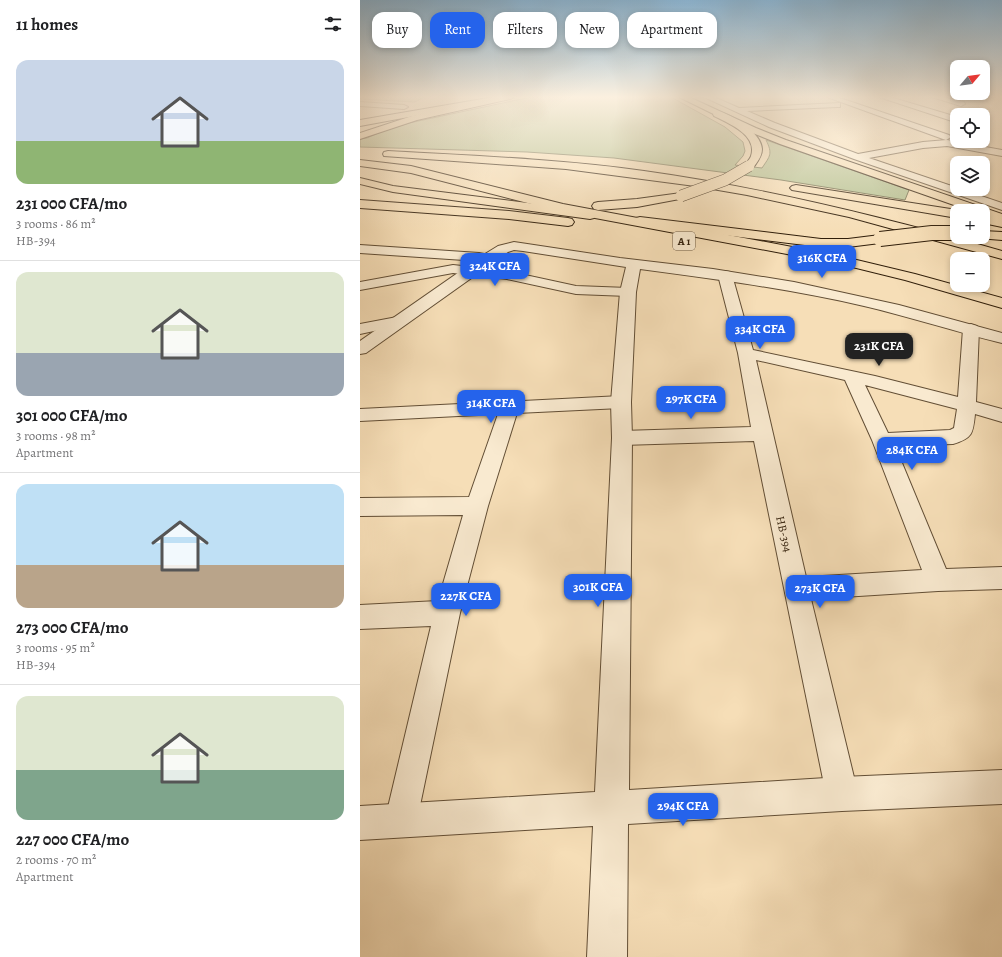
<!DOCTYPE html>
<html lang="en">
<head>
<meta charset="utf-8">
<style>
	:root { --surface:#fff; --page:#f2f2f2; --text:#202124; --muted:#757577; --line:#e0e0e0; --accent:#2563eb }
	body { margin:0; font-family:Alegreya,serif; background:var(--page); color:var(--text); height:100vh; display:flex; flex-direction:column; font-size:15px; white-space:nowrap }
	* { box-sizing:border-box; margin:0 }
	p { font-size:13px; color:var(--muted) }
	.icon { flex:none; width:22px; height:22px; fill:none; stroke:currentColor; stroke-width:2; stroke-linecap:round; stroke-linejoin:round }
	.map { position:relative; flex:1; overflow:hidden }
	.side { display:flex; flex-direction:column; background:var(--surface); width:360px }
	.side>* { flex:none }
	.top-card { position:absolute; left:12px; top:12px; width:380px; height:36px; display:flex; gap:8px }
	.needle { width:26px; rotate:61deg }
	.fabs { position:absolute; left:590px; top:60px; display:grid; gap:8px }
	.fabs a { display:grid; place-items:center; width:40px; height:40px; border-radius:8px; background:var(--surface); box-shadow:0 2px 6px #0003; font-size:20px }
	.price { position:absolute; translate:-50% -34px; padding:0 9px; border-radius:8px; background:var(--accent); color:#fff; font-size:13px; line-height:26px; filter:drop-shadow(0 1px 2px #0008) }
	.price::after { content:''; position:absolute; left:50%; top:24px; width:12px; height:9px; margin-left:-6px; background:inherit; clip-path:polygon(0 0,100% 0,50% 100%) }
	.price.on { background:#222; color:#fff }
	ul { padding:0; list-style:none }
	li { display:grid; align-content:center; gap:8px; height:212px; padding:0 16px }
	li+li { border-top:1px solid var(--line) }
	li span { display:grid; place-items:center; height:124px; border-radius:12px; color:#555 }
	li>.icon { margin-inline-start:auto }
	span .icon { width:72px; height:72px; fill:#fffc; stroke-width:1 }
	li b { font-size:17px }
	h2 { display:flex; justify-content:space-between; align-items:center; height:48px; padding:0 16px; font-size:17px }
	.tag { padding:0 14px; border-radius:12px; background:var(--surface); box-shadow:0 2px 6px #0003; font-size:14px; line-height:36px }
	.tag.on { background:var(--accent); color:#fff }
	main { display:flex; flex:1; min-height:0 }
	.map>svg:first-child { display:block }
	.green { fill:#b6c293; stroke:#73704e }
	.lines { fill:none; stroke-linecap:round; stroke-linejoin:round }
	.minor-casing { stroke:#624e35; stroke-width:2 }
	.tertiary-casing { stroke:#624e35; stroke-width:2 }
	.trunk-casing { stroke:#301e0a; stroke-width:2 }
	.motorway-casing { stroke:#301e0a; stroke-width:2 }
	.minor { fill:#f9ead0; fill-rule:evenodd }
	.tertiary { fill:#f9ead0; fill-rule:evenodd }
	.trunk { fill:#f6deb7; fill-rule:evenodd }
	.motorway { fill:#f6deb7; fill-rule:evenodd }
	.trunk-bridge-casing { stroke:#301e0a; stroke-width:16; stroke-linecap:butt }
	.motorway-bridge-casing { stroke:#301e0a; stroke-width:12; stroke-linecap:butt }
	.trunk-bridge { stroke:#f6deb7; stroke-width:14 }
	.motorway-bridge { stroke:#f6deb7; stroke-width:11 }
	.labels { text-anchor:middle; stroke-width:4; stroke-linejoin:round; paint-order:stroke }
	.shield { fill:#f9ead0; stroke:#6c5b45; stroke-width:1 }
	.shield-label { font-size:11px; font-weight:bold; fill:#301e0a }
	.street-label { font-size:12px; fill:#301e0a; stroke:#f9ead0 }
</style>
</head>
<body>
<main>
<section class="side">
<h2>11 homes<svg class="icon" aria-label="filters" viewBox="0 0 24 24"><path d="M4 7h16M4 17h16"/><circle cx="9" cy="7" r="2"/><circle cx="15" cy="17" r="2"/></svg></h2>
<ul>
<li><span style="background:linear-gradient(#c9d6e8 65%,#8fb573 0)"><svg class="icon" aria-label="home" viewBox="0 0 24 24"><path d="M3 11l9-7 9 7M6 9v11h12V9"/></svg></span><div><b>231 000 CFA/mo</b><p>3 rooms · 86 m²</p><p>HB-394</p></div></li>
<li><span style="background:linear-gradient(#dfe7d0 65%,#9aa5b1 0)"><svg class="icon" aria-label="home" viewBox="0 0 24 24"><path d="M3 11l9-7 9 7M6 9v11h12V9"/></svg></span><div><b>301 000 CFA/mo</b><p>3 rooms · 98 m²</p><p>Apartment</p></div></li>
<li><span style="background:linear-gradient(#bfe0f5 65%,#b9a48a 0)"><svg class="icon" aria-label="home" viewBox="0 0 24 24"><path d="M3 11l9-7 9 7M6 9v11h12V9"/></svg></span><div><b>273 000 CFA/mo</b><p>3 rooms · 95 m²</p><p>HB-394</p></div></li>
<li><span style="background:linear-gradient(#dfe7d0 60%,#7fa58c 0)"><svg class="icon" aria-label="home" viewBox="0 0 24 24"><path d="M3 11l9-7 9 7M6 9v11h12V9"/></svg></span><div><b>227 000 CFA/mo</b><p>2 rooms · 70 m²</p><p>Apartment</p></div></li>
</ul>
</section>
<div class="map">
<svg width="642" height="957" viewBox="0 0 642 957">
	<rect width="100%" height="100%" fill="#f6deb7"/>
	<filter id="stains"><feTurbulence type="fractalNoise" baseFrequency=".005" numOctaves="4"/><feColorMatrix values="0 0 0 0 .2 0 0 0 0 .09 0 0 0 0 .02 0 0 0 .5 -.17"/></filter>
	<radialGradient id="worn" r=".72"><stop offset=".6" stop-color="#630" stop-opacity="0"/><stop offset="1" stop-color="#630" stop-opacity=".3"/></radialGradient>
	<path class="green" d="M0,97h64l-9,5 -55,-3z
		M171,97h140l54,30 18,15 2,9 -2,5 -8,9 27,3c8,-12 11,-14 4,-28l143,50 -4,10 -124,-20 -167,-22 -87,-6 -167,-5v-8l7,-1 16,-7 26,-8z"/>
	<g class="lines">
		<g class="minor-casing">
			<path id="minor" d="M344,97h10l25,11 101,-5v4h-3l-90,4 28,12 83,31 65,-12 24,-2 55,10v6l-55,-10 -24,2 -54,10 133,45v7l-148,-51 -85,-32z
				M467,97h10l112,38 2,2 -5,3 -3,-1z
				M519,97h11l67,20v4h-5z
				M572,97h11l21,5 1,2 -4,2z
				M0,102l44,3 4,2 -4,2 -44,-3z
				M0,245l119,8 5,1 2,3 -2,3 -5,1 -119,-8z
				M93,265l54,6 69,15 52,2 5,1 2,3 -2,3 -5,1 -52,-2 -69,-15 -54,-6 -93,17v-8z
				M365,271l5,1 2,3 21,75 122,26 83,21 5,-68 2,-3 6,-2 6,2 2,3 -3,73 26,7v13l-27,-8c-2,19 -2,24 -22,30l-58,2 51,123 56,-2v22l-64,2 -127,8 47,195 -5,11 -11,5 -11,-5 -5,-11 -72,-353 -132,4 -7,-2 -3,-5 3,-5 7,-2 129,-4 -13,-74 -20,-78 2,-3zM396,360l89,20 27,60 50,130 -116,7zM505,385l92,24 -3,19 -4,2 -62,3z
				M37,317l5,2 3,3 -3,3 -42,9v-10z
				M261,396l6,2 3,4 -3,4 -6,2 -104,5 -29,93 -28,107 -43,207 -4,12 -12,4 -12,-4 -4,-12 46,-194 -71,3v-24l78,-4 25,-86 -103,1v-18l109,-1 29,-83 -138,7v-12z"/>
		</g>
		<g class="tertiary-casing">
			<path id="tertiary" d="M154,242l106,16 93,11 81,13 105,23 103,28v10c-46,-11 -91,-26 -138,-37 -74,-17 -148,-27 -224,-37l-4,23 -5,110 1,36 -3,352 213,-13 160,-7v34l-160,7 -214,13 -1,133h-40l6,-131 -233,14v-34l235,-14 17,-354 -1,-36 9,-110 6,-25 -103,-16 -9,-1 -6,2 -142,101 -6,1v-13l125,-87 13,-8z"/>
		</g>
		<g class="trunk-casing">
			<path id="trunk" d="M141,97h13l-4,2 -93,21 -57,19v-6l52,-17z
				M319,97h10l67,31 30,12 216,74v8l-19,-7v-4h-12l-191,-67 -30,-12z
				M0,178l33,8 197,25 4,1 2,3 -2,3 -4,1 -197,-27 -33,-8z
				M280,217l181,22h27l32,-4 5,1 2,3 -2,3 -5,1 -32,4h-27l-185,-23 -2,-3 2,-3z
				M623,231l19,1v8l-24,-2 5,-1z"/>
		</g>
		<g class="motorway-casing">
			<path id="motorway" d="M134,97h16l-4,2 -146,27v-6z
				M357,111c15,4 44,21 45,38 0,8 -5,13 -9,19l-4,1 -5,-3c2,-3 6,-7 7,-10 7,-21 -23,-33 -37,-40l-1,-2z
				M28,151c86,5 171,8 256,20 122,17 240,46 358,80v8l-153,-42 -102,-22 -52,-9 -129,-17 -182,-13 -1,-2 1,-2z
				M0,160l51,6 152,38 277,52 75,18 87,24v10l-97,-28 -65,-16 -277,-52 -152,-39 -51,-7z
				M436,185l161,25 3,1h-3v7l-165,-28 -2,-2 2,-2z
				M321,193l4,1 2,2 -2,2 -48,9 -39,3 -4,-1 -2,-3 2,-3 4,-1 39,-3z
				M0,200l149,11 59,7 4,1 2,3 -2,3 -4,1 -59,-7 -149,-11z
				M623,215l19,4v8l-19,-4z"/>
		</g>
		<use href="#minor" class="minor"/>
		<use href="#tertiary" class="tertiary"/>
		<use href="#trunk" class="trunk"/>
		<use href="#motorway" class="motorway"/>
		<g class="trunk-bridge-casing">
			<path id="trunk-bridge" d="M520,239l52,-6h25"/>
		</g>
		<g class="motorway-bridge-casing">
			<path id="motorway-bridge" d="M321,196l44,-16 24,-14"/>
		</g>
		<use href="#trunk-bridge" class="trunk-bridge"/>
		<use href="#motorway-bridge" class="motorway-bridge"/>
	</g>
	<linearGradient id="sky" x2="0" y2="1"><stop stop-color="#8bb6d5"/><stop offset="0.42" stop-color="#fbf0df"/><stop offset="1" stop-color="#fbf0df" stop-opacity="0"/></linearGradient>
	<rect width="642" height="231" fill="url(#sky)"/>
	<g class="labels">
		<rect class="shield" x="313" y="232" width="22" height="18" rx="3"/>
		<g class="shield-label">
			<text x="324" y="245">A 1</text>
		</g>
		<g class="street-label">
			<text transform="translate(424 534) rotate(77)" y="4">HB-394</text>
		</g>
	</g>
	<rect width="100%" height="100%" filter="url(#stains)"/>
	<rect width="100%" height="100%" fill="url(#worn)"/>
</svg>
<div class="fabs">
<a><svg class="needle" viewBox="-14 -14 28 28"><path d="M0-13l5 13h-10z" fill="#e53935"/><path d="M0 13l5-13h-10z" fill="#757577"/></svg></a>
<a><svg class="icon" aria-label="locate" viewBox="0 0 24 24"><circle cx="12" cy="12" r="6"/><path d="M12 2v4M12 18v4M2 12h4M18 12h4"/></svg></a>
<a><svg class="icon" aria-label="layers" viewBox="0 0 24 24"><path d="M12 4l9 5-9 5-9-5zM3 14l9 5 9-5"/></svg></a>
<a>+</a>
<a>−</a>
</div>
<b class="price" style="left:462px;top:279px">316K CFA</b>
<b class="price" style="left:135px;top:287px">324K CFA</b>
<b class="price" style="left:400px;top:350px">334K CFA</b>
<b class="price on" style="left:519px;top:367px">231K CFA</b>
<b class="price" style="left:331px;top:420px">297K CFA</b>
<b class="price" style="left:131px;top:424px">314K CFA</b>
<b class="price" style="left:552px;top:471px">284K CFA</b>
<b class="price" style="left:238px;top:608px">301K CFA</b>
<b class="price" style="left:460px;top:609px">273K CFA</b>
<b class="price" style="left:106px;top:617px">227K CFA</b>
<b class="price" style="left:323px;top:827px">294K CFA</b>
<div class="top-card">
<a class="tag">Buy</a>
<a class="tag on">Rent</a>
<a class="tag">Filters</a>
<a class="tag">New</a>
<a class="tag">Apartment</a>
</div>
</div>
</main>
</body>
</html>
